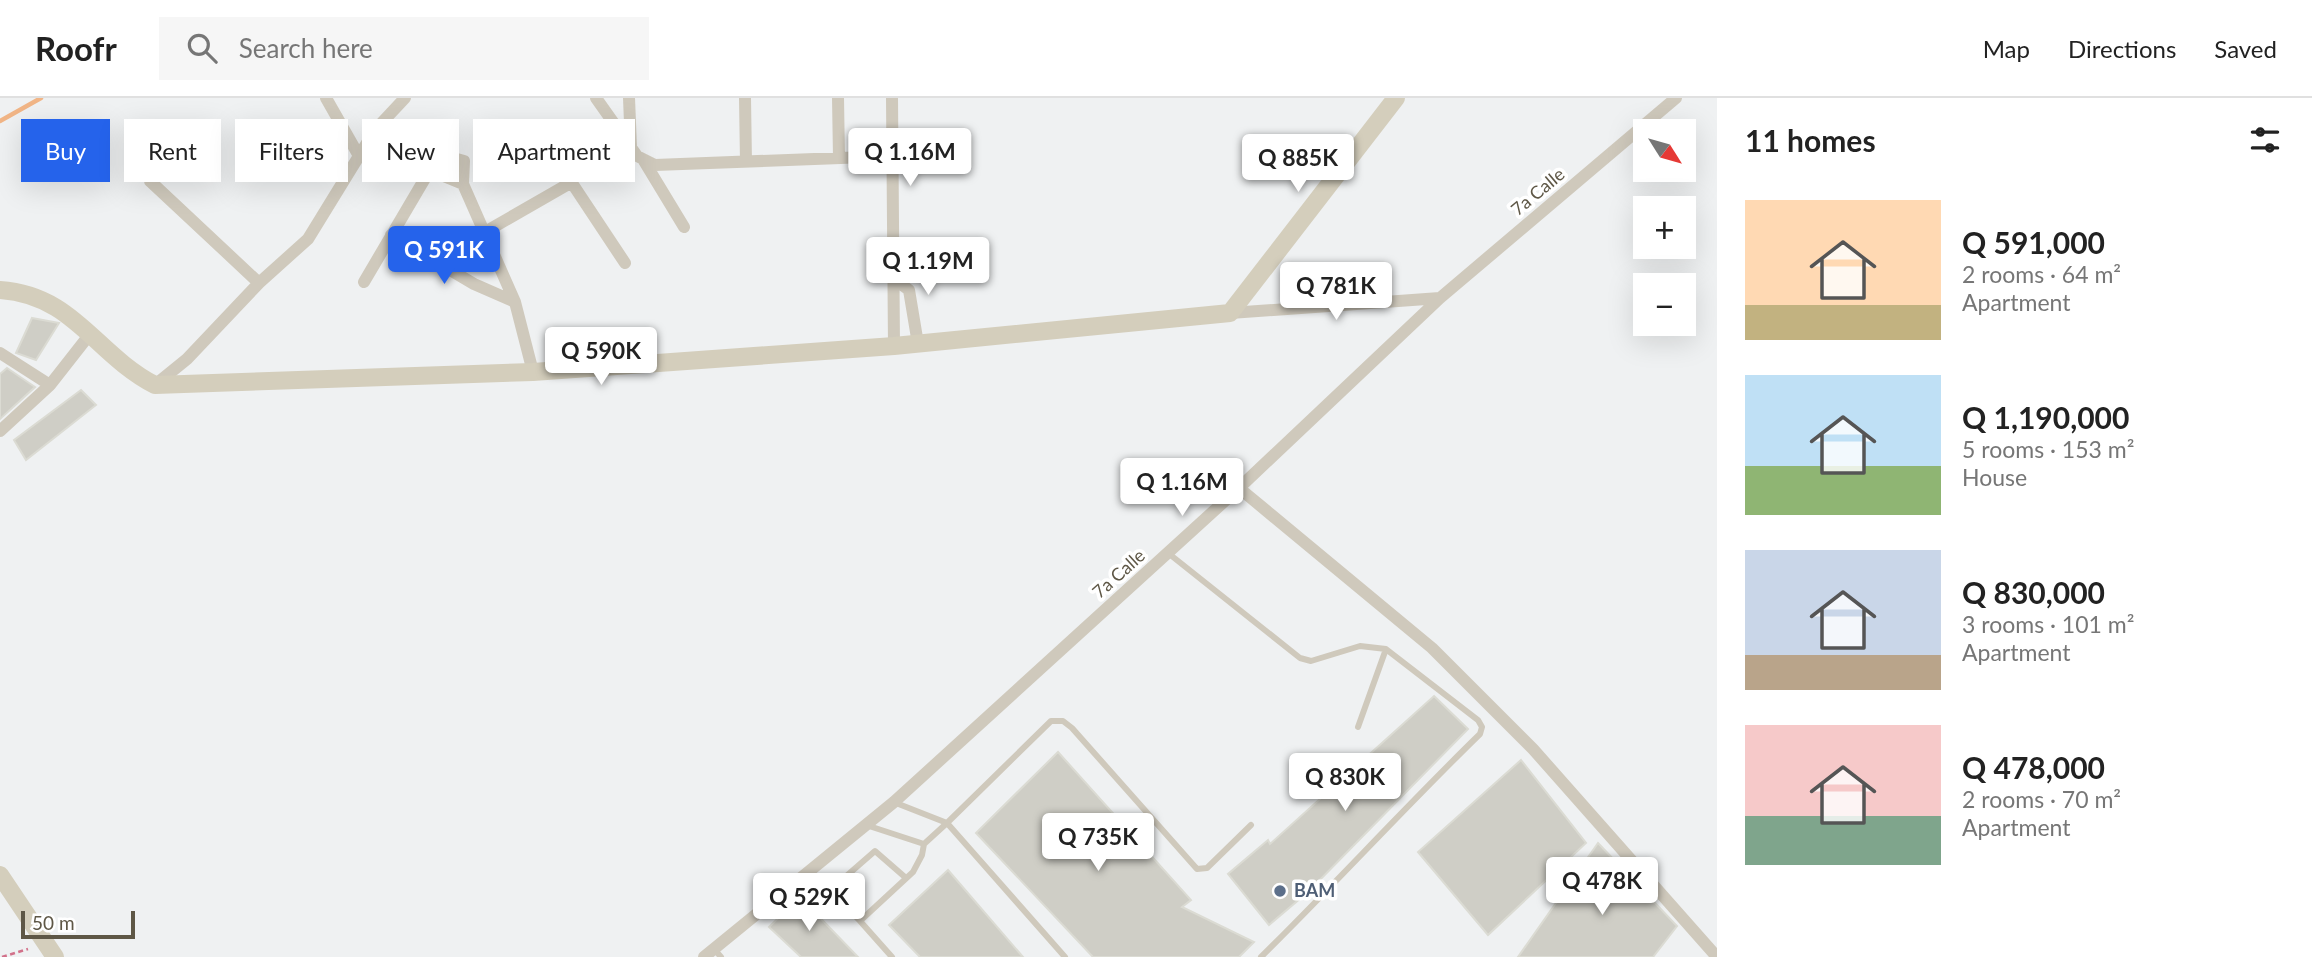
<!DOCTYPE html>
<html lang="en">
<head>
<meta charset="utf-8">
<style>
	:root { --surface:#fff; --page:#f6f6f6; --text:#222; --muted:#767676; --line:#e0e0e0; --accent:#2563eb }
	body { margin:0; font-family:Lato,sans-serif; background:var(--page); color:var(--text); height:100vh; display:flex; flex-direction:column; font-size:26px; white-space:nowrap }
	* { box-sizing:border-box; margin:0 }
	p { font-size:23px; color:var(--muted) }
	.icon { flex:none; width:38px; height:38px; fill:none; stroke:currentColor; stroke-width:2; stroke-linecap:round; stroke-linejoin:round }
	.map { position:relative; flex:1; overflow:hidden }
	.sheet { display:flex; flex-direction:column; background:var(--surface); width:595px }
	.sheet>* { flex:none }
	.guide { position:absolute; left:21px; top:21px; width:665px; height:63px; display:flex; gap:14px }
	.needle { width:46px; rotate:127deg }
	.controls { position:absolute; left:1633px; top:21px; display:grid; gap:14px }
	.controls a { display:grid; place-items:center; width:63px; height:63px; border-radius:0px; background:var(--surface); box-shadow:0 7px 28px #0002; font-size:35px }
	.scale { position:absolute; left:21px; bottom:18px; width:114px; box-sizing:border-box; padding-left:7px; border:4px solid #5e5746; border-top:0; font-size:19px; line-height:24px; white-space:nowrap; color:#5e5746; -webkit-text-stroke:5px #fff; paint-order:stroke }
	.price { position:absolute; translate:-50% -60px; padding:0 16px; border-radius:7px; background:#fff; color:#222; font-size:23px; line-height:46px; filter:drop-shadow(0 2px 4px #0008) }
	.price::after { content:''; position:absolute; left:50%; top:42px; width:21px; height:16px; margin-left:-10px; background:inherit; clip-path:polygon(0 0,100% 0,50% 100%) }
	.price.selected { background:var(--accent); color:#fff }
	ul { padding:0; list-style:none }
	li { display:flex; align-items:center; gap:21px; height:175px; padding:0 28px }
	li span { display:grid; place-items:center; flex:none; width:196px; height:140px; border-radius:0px; color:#555 }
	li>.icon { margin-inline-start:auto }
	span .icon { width:84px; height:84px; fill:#fffc; stroke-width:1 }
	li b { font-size:30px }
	h2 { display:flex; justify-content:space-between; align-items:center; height:84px; padding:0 28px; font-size:30px }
	.chip { padding:0 24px; border-radius:0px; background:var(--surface); box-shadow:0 7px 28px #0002; font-size:24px; line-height:63px }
	.chip.selected { background:var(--accent); color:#fff }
	header { display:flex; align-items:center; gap:42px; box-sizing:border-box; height:98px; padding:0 35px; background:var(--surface); border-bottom:2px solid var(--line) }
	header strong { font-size:33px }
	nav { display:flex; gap:38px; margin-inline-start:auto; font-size:24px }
	.search { width:490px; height:63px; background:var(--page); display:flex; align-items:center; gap:18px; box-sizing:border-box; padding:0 24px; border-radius:0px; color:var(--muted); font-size:26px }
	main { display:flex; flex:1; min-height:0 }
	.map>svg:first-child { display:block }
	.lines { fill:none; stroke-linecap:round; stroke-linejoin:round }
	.stream { stroke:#f1b586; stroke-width:4.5 }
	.building { fill:#cfcec6; stroke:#dbdbd3; stroke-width:2 }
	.path { stroke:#d2718a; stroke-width:2.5; stroke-dasharray:5 3.5; stroke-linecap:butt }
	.lane { stroke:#cfc9bc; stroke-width:6 }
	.street { stroke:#cfc9bc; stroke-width:12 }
	.secondary { stroke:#d4cebc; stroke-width:18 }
	.service-dot { fill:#5c6f8a; stroke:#fff; stroke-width:2.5 }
	.labels { text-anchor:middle; stroke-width:7; stroke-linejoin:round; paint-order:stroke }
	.street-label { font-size:18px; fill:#5e5746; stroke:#fff }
	.service-label { font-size:18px; font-weight:bold; fill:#4e5e75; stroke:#fff; text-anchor:start }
</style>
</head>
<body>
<header>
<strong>Roofr</strong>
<div class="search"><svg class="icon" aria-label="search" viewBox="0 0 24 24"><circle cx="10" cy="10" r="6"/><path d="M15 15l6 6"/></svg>Search here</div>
<nav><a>Map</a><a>Directions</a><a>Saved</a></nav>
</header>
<main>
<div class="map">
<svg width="1717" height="859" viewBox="0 0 1717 859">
	<rect width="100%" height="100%" fill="#eff1f2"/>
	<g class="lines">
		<path class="stream" d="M0,23l41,-23"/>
	</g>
	<path class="building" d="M32,220l27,5 -23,37 -20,-7z
		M7,270l28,19 -35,32v-45z
		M81,292l15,15 -70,55 -12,-20z
		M1434,598l34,33 -160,163 -39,33 -41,-51 40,-34 2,4z
		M1058,654l133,148 -9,7 72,35 -15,15h-146l-117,-124z
		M1521,662l65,83 -98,92 -70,-83z
		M1598,745l79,83 -24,31h-135z
		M948,772l75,87h-103l-31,-32z
		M800,799l58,60h-57l-32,-30z"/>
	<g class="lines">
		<path class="path" d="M2,859l26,-8"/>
		<path class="lane" d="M1168,455l132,105 11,3 49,-15 26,3 92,71 4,7 -2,7c-75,73 -145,150 -219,223
			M1358,629l28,-78
			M866,727l58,19
			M860,823l-26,-27 2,-9 39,-34 31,27
			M714,851l7,8
			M892,859l-32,-36 53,-49 9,-17 2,-11 23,-21 -51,-20
			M1065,859l-118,-134 104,-102h12l9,7 125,141 10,-1 44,-43"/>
		<path class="street" d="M326,0l33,58
			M596,0l41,58 18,9 238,-9
			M629,0l2,49
			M745,0l1,64
			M838,0l1,60
			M892,0l2,248
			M439,56l25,7 -1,23
			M644,63l40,66
			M558,64l67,101
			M429,72l34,14 52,118 18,70
			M150,83l109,102
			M485,134l87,-50
			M391,137l83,49 41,18
			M894,181l15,11 9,54
			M364,184l83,-141
			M1230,215l210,-15
			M0,255l50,32 -50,46
			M50,287l40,-51
			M155,287l32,-26 72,-76 49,-44 67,-109 30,-32
			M1239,390l193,160 101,101 184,208
			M704,859l190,-155 345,-314 201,-190 236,-200"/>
		<path class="secondary" d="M0,192c74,5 95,64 155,95l378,-13 361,-26 336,-33 166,-215
			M0,777l55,82"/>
	</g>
	<circle class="service-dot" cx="1280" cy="793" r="7"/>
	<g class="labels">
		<g class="street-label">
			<text transform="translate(1538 94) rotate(-40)" y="6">7a Calle</text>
			<text transform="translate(1119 476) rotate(-42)" y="6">7a Calle</text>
		</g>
		<g class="service-label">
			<text x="1294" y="799">BAM</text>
		</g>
	</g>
</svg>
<div class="controls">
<a><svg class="needle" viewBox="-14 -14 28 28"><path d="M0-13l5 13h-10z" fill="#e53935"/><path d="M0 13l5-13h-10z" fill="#767676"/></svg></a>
<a>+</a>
<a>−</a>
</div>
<div class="scale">50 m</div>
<b class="price" style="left:910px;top:90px">Q 1.16M</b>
<b class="price" style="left:1298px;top:96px">Q 885K</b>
<b class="price selected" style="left:444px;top:188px">Q 591K</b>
<b class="price" style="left:928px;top:199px">Q 1.19M</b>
<b class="price" style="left:1336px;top:224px">Q 781K</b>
<b class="price" style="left:601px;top:289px">Q 590K</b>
<b class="price" style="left:1182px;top:420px">Q 1.16M</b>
<b class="price" style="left:1345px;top:715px">Q 830K</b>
<b class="price" style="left:1098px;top:775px">Q 735K</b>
<b class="price" style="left:1602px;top:819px">Q 478K</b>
<b class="price" style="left:809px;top:835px">Q 529K</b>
<div class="guide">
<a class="chip selected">Buy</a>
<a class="chip">Rent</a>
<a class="chip">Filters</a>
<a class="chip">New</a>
<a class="chip">Apartment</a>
</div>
</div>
<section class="sheet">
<h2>11 homes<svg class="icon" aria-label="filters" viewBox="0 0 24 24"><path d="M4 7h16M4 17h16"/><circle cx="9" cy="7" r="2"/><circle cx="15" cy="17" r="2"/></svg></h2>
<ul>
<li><span style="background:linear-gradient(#ffd9b3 75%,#c2b280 0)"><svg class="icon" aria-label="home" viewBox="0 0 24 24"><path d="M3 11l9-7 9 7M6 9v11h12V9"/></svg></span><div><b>Q 591,000</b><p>2 rooms · 64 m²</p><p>Apartment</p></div></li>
<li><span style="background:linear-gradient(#bfe0f5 65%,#8fb573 0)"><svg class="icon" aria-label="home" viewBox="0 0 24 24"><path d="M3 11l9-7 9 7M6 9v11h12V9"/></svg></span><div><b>Q 1,190,000</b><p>5 rooms · 153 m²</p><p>House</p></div></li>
<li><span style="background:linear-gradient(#c9d6e8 75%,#b9a48a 0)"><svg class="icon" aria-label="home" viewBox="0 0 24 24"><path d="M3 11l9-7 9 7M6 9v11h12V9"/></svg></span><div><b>Q 830,000</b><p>3 rooms · 101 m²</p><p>Apartment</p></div></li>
<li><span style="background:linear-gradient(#f6c9c9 65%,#7fa58c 0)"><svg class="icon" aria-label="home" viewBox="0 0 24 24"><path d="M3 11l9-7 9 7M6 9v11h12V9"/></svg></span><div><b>Q 478,000</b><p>2 rooms · 70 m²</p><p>Apartment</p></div></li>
</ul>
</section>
</main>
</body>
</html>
